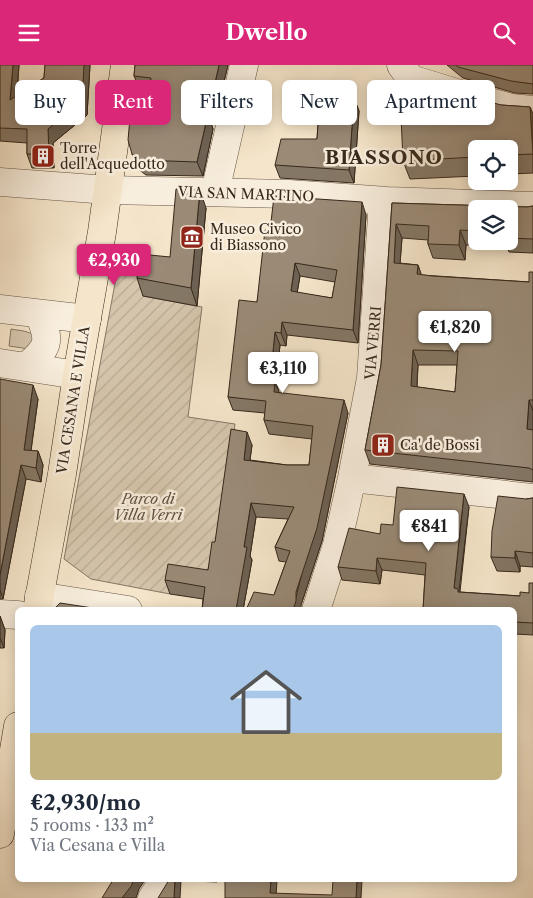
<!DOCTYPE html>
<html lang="en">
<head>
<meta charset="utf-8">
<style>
	:root { --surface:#fff; --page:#f2f2f3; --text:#1f2937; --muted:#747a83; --accent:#db2777 }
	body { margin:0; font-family:"Libre Caslon Text",serif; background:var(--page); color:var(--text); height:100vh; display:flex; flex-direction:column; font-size:19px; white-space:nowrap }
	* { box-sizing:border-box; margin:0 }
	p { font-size:16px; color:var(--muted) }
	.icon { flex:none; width:28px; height:28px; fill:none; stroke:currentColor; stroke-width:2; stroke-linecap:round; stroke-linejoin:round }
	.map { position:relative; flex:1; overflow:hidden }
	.details { position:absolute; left:15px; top:542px; width:502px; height:275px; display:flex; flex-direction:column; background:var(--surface); border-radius:8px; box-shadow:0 2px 12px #0003 }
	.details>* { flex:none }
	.hud { position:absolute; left:15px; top:15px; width:504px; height:45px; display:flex; gap:10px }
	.controls { position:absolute; left:468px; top:75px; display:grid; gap:10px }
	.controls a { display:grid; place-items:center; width:50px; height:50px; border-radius:8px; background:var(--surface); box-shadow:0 2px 12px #0003; font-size:25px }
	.price { position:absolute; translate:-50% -42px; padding:0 11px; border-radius:5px; background:#fff; color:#222; font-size:16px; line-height:32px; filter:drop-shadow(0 1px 2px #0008) }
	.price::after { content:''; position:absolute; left:50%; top:30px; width:15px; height:11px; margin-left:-8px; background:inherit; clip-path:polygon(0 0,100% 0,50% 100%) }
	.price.on { background:var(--accent); color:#fff }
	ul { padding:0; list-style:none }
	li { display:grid; align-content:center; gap:10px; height:265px; padding:0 15px }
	li span { display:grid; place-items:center; height:155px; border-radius:8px; color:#555 }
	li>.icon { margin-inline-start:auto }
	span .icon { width:90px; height:90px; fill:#fffc; stroke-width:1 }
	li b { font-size:21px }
	.chip { padding:0 18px; border-radius:8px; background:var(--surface); box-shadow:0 2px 12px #0003; font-size:18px; line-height:45px }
	.chip.on { background:var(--accent); color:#fff }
	header { display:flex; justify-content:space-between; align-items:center; height:65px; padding:0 15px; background:var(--accent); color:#fff; font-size:22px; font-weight:700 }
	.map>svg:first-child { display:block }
	.green { fill:#d5c5ac; stroke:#867664 }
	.garden { fill:url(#garden-furrows); stroke:#867664 }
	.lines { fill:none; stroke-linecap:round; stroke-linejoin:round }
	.minor-casing { stroke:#665747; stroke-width:29 }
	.major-casing { stroke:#37281b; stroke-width:29 }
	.minor { stroke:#f8eedd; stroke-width:28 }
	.major { stroke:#f5e5ca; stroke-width:28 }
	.wall { fill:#847765; stroke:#37281b; fill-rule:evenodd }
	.shaded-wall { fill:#6c6153; stroke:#37281b }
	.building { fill:#9a8a76; stroke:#37281b; fill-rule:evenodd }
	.labels { text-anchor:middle; stroke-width:5; stroke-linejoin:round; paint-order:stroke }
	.poi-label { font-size:14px; fill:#37281b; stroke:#f8eedd; text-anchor:start }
	.street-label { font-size:14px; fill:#37281b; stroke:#f8eedd }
	.park-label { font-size:14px; font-style:italic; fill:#5e4f3f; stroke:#f8eedd }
	.district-label { font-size:19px; font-weight:bold; letter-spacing:1px; fill:#37281b; stroke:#f8eedd }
</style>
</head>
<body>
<header><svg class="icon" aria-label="menu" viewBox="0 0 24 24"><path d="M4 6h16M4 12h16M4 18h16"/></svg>Dwello<svg class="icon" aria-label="search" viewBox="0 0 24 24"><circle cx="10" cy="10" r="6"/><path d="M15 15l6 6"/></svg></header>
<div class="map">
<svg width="533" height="833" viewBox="0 0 533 833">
	<defs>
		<pattern id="garden-furrows" width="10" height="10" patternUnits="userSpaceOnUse" patternTransform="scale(1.25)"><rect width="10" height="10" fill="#d5c5ac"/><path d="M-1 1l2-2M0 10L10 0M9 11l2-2" fill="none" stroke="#b7a993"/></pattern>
	</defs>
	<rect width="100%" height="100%" fill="#f5e5ca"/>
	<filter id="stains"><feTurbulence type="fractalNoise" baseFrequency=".004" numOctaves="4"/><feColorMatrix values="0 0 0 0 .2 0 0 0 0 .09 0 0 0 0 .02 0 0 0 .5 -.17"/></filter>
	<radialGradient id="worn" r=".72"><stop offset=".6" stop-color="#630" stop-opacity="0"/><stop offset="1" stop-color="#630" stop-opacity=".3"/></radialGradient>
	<path class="green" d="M11,264c9,2 19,1 25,9l-7,11 -20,-3z"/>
	<path class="garden" d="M121,186l28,4 -6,41 59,11 -14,110 47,7 -23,159 -39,-6 -3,17 -79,-15 -27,-20z"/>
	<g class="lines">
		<g class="minor-casing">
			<path id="minor" d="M401,0l10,14 49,15 52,14 21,2
				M0,117l108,8 181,4 98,7 146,5
				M215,127l29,-127
				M0,244l87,10
				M0,298l77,12
				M26,302c23,-20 25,-25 13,-53
				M351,418l20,-105 12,-177
				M39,531l89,14
				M316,545l21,-65 15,-67 181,20
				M0,549l18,1
				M152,833l12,-18"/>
		</g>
		<g class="major-casing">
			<path id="major" d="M37,545l25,-136 15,-99 25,-143 23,-167
				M0,769l18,-108"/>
		</g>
		<use href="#minor" class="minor"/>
		<use href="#major" class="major"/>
	</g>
	<path class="wall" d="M0,0h19l-2,30 27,-17 1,-13h45l-3,50 -34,28 1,25h-22l-5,-14v-11l-27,-2z
		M135,0h93l-8,33 -29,-2 -2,16 19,2 5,15 -10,47 -57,-1 -8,-6 -6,-15 16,-45 2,-17 -10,-2 -6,-14z
		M447,0h86v29l-18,-1 -52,-15z
		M354,33l5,13 -5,72 -74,-5 -5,-13 42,-26 1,-15 -25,-6 -5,-13z
		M501,40l29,2 3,7v59l-24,1v-25h-33v27l-66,3 -7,-18z
		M392,138l135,4 6,-1v47l-24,-1 -2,-6 -41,-1 -1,15 -32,-2 -5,-14v-4l-26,-2 -2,25 18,2 3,10 108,7 4,-10v210l-163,-18 -5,-14 16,-85zM476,144h33v32h-33zM418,300h39l-2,27 -38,-5z
		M206,143l-9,98 -54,-10 -6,-18 33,-21z
		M366,150l-8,128 -71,-8 -1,11 -6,-1 -4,38 3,10 69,20 -26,128 -21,64 -27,-10 12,-33 -7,-1 -4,-14 13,-28 -32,-2 -6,39 2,4 -9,50h-41l1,-11 -33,-5 -5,-14 43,-10 7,-28 37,-97 -2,15 37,5h22l3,-26 -43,-5 -5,-14 1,-7 -32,-3 -5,-13 29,-95 13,-71zM300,211l35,6 -3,16 -35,-5z
		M0,314l38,20 -7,52h7l5,14 -2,17 -15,-3 -23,120h-3z
		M533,433v69l-13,-1v6l-23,-1 -6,-14 35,-58z
		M469,442l-9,85 60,4 9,-3 4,-10v52l-18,-1v-24h-92l2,-35 -43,-5 -2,14 -38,-4 -4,-13 42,-33 13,-9z
		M0,551l5,14 -1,18h-4z
		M169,815h49l-1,2z"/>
	<path class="shaded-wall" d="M13,0h6l-4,48 -5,-13z
		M84,0h6l-3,50 -34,28 1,25 -5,-14 -1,-25z
		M219,0h9l-8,33 -5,-15z
		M185,16l6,15 -3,31 -6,-15z
		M354,33l5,13 -5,72 -5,-13z
		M530,42l3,7v41v-1z
		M208,49l5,15 -10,47 -6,-14z
		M200,125l6,18 -9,98 -6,-18z
		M362,137l4,13 -8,128 -5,-13z
		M396,159l6,14 -3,39 -5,-14z
		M460,165l6,15 -1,15 -6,-15z
		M295,198l5,13 -5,29 -4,-14z
		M418,200l5,14 -6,-5z
		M282,257l5,13 -1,11 -5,-13z
		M275,267l5,13 -4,38 4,12 -1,10 -9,-24z
		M413,285l5,15 -2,36 -5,-15z
		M33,320l5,14 -9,65 -5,-14z
		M344,335l4,13 -26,128 -21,64v5h-8z
		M529,335l4,11v22l-6,-4z
		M247,367l5,13 -4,28 -4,-13z
		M38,386l5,14 -2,17 -5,-14z
		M21,400l5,14 -23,120 -3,-9v-15z
		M464,429l5,13 -10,84 4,10 -9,-13z
		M251,438l5,14 -6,39 2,4 -9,50h-7l8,-63z
		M515,486l5,15v6l-5,-14z
		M377,493l5,12 -2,14 -4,-13z
		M0,551l5,14 -1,18 -4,-10z
		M133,815h12l-6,9 -3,9h-14z
		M175,815h6l-1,18h-6z
		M271,815h6l-1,18 -6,-5z
		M357,815h5l-1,18h-5z"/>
	<path class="building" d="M0,0h13l-3,35 34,-22 1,-13h39l-2,36 -34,28 1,25h-22v-25l-27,-1z
		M135,0h84l-4,18 -30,-2 -3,31 26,2 -11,48 -57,-2 -8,-6 -4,-14 3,-33 17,2 3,-31 -17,-2z
		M456,0h77v19l-22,-3 -53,-14z
		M292,21l62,12 -5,72 -74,-5 6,-26h36l2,-27 -31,-7z
		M444,24l57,16 29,2 3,47 -24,1v-6h-33v8l-73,4 -3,-68z
		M176,124l24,1 -9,98 -54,-10 3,-24 30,3z
		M274,131l88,6 -9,128 -71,-8 -1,11 -6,-1 -5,49 5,1 -1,10 70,8 -27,128 -21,64v9l-3,9h-47l8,-18 20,3 16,-44 -15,-4 19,-40 -43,-4 -7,44h3l-11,63h-34l3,-23 -40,-7 3,-16 40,6 4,-28h3l16,-113 16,3 -3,28 43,5h22l4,-39 -49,-6 2,-19 -38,-4 11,-97 18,2 8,-72 5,1zM295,198l42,7 -5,28 -41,-7z
		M392,138l135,4 6,-1v33l-24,-1v-29h-33v22l-16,-1 -1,15 -31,-1 1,-18 -33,-2 -2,39 24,2 -1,9 15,2 97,6v-10h4v128h-4l-2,29 6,1v40l-4,-2 -164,-18 16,-85zM413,285l45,1 -3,41 -44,-6z
		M0,314l33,6 -9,65 14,1 -2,17 -15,-3 -21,110z
		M397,422l67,7 -10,94 4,1v3l62,4v-4l9,1v-10h4v40l-18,-1v-12h-92l3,-47 -49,-5 -1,13 -38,-4 11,-39 31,6 1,-10 12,1z
		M498,431l28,3 7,-1v55l-18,-2v7l-24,-1 1,-26z
		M60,538l46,7h-53z
		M143,543l15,2h-15z
		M113,815h20l-1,5 -10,13h-20z
		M169,815h6l-1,18h-16z
		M225,815h46l-1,13 62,2 1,-15h24l-1,18h-131z"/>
	<defs>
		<g id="building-square" transform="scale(1.25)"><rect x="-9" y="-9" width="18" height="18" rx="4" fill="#8f2418" stroke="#f8eedd"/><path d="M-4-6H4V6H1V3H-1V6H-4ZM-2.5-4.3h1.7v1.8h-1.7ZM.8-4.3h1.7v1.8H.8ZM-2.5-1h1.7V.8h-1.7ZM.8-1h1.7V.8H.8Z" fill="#fff"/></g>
		<g id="museum-square" transform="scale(1.25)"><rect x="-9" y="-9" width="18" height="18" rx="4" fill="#8f2418" stroke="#f8eedd"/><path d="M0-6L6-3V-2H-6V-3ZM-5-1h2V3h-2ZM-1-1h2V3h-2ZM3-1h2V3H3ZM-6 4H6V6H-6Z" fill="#fff"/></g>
	</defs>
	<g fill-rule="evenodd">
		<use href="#building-square" x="43" y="91"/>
		<use href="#museum-square" x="192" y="172"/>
		<use href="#building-square" x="383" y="380"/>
	</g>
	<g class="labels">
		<g class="poi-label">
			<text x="60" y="88">Torre<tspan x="60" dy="16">dell'Acquedotto</tspan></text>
			<text x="210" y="169">Museo Civico<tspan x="210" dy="16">di Biassono</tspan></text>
			<text x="400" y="385">Ca' de Bossi</text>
		</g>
		<g class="street-label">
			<text transform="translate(246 129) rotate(2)" y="5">VIA SAN MARTINO</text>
			<text transform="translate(373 278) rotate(-85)" y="5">VIA VERRI</text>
			<text transform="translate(73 335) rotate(-81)" y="5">VIA CESANA E VILLA</text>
		</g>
		<g class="park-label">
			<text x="148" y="439">Parco di<tspan x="148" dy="16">Villa Verri</tspan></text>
		</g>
		<g class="district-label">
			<text x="384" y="99">BIASSONO</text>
		</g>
	</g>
	<rect width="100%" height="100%" filter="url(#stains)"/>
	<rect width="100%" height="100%" fill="url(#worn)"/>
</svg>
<div class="controls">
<a><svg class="icon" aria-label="locate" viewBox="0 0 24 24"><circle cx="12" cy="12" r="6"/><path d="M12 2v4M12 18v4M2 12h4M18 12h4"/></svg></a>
<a><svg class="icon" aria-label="layers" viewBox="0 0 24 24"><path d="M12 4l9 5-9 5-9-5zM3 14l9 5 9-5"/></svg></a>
</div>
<b class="price on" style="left:114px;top:221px">€2,930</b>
<b class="price" style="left:455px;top:288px">€1,820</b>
<b class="price" style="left:283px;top:329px">€3,110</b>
<b class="price" style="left:429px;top:487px">€841</b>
<div class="hud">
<a class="chip">Buy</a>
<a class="chip on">Rent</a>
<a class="chip">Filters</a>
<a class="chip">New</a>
<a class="chip">Apartment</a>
</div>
<section class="details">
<ul>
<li><span style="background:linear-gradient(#a9c7e8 70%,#c2b280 0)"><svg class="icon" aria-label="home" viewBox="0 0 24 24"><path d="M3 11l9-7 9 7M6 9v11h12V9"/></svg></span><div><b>€2,930/mo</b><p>5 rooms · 133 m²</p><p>Via Cesana e Villa</p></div></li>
</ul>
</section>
</div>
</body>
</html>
